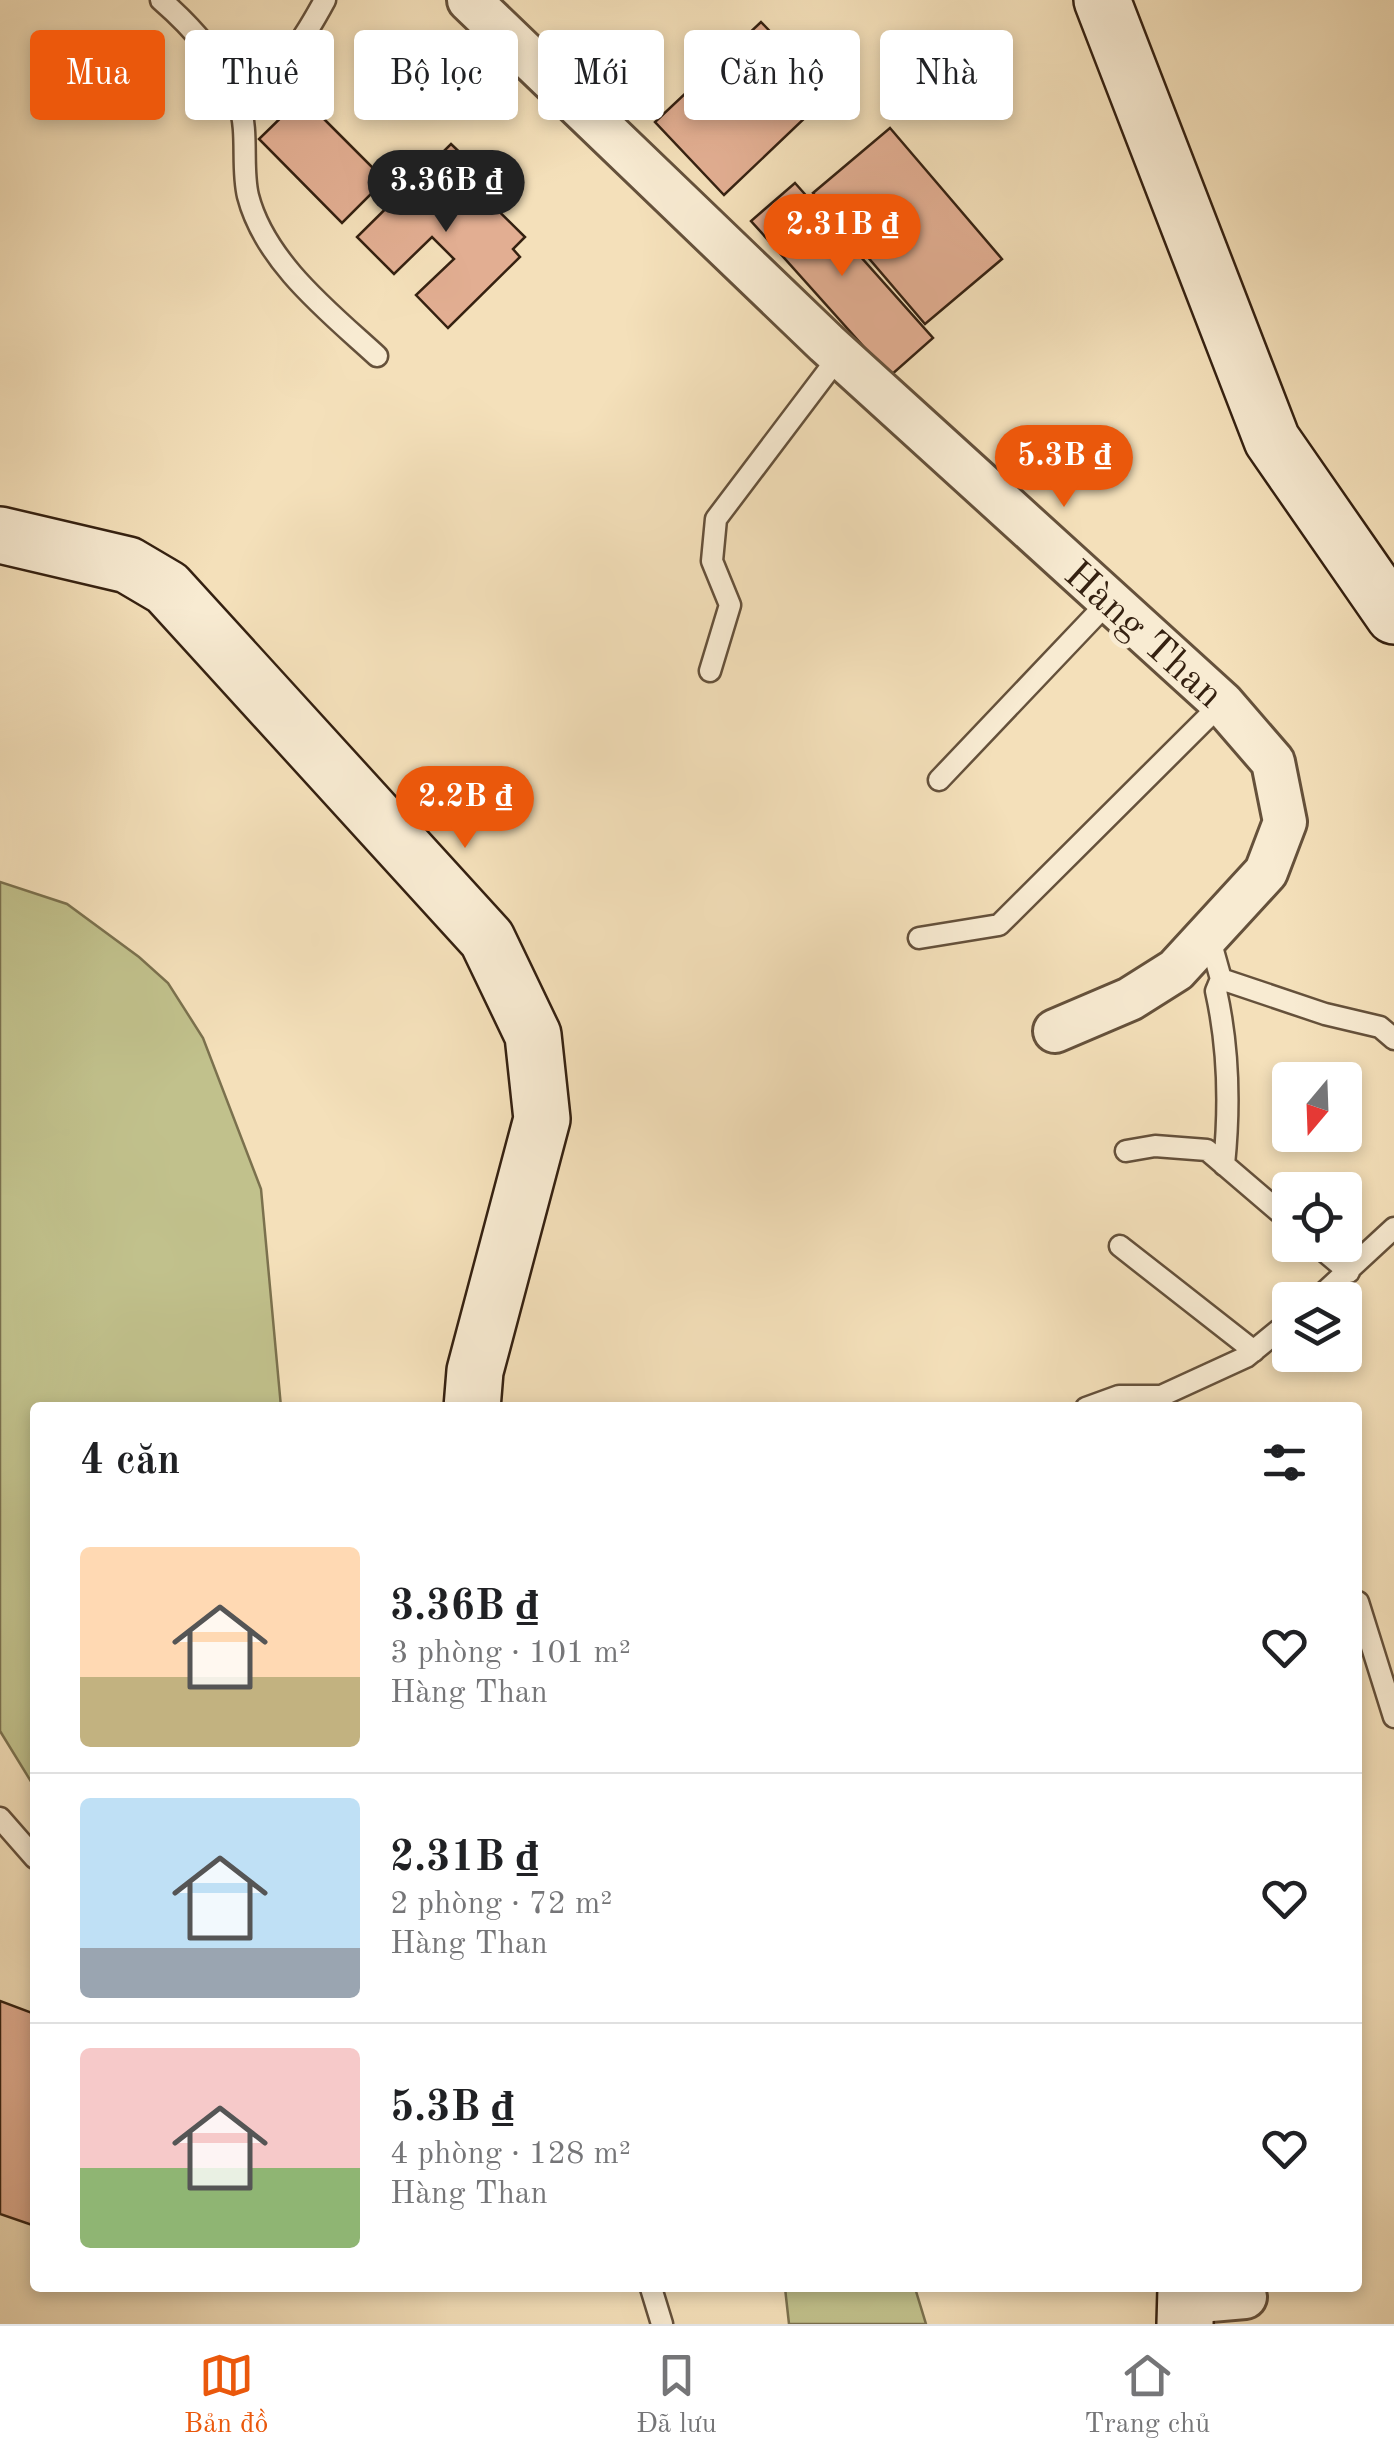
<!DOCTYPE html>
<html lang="vi">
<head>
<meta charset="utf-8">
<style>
	:root { --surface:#fff; --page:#f6f6f6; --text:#202124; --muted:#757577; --line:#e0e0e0; --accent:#ea580c }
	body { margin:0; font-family:"Old Standard TT",serif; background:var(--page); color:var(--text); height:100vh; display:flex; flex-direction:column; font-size:38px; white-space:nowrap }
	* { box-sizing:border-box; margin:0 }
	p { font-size:32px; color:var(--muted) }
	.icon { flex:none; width:55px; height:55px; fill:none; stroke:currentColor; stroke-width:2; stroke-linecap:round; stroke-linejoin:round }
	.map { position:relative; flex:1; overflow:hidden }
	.details { position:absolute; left:30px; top:1402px; width:1332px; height:890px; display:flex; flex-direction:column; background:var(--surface); border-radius:10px; box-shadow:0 5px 15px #0003 }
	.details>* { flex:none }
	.top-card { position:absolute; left:30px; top:30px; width:1335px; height:90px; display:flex; gap:20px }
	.needle { width:65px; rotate:199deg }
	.tools { position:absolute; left:1272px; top:1062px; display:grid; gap:20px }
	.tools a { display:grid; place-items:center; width:90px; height:90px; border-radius:10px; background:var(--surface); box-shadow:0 5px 15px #0003; font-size:50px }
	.price { position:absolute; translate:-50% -85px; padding:0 22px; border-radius:35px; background:var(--accent); color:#fff; font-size:32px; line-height:65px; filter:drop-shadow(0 2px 5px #0008) }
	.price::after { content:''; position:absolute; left:50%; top:60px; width:30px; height:22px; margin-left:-15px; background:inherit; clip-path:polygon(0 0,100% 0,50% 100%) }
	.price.active { background:#222; color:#fff }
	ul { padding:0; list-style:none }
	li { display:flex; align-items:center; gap:30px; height:250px; padding:0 50px }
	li+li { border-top:2px solid var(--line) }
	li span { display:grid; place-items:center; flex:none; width:280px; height:200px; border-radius:10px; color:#555 }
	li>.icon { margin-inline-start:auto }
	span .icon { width:120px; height:120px; fill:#fffc; stroke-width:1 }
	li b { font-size:42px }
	h2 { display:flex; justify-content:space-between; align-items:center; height:120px; padding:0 50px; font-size:42px }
	.tag { padding:0 35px; border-radius:10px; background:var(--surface); box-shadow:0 5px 15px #0003; font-size:35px; line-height:90px }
	.tag.active { background:var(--accent); color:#fff }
	.tab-bar { display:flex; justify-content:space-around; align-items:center; height:140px; border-top:2px solid var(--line); background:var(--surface); font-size:28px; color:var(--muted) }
	.tab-bar a { display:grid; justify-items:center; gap:5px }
	.tab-bar .active { color:var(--accent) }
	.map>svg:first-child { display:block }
	.green { fill:#c1c18c; stroke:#7b714e; stroke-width:2.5 }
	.building { fill:#e2ae92; stroke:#352111; stroke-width:2.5 }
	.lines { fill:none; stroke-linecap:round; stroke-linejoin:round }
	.lane-casing { stroke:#65513b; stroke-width:25 }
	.street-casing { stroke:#65513b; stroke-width:48 }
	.secondary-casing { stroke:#352111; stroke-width:60 }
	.lane { stroke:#f8ebd2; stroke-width:20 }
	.street { stroke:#f8ebd2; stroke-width:42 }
	.secondary { stroke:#f8ebd2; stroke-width:55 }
	.labels { text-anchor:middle; stroke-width:10; stroke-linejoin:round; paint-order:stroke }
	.street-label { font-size:40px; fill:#352111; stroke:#f8ebd2 }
</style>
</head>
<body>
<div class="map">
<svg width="1394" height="2324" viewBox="0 0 1394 2324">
	<rect width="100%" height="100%" fill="#f4e0ba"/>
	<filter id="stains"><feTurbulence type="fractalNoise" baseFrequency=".002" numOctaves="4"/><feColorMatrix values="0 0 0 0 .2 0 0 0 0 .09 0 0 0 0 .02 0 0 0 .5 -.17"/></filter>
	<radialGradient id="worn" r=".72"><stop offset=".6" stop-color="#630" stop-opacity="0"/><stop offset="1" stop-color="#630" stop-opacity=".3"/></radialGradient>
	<path class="green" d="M0,882l67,22 72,53 29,26 35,55 58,151 20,218 -246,1v380l-35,-57z
		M785,2288h130l11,36h-137z"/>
	<path class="building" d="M761,22l69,72 -106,101 -69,-73z
		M302,97l83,83 -43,43 -83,-84z
		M890,128l112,131 -77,65 -112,-131z
		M451,144l22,21 -10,11 62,61 -12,12 7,8 -72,71 -32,-33 38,-36 -22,-22 -38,37 -37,-37z
		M795,183l138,155 -43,38 -139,-155z
		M0,2001l35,13v212l-35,-12z"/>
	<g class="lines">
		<g class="lane-casing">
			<path id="lane" d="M161,0c30,26 66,65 78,104 10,28 2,63 9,92 17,66 81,116 129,160
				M236,97c48,-27 63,-49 89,-97
				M710,671l20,-66 -18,-44 4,-42 124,-164
				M939,780l171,-180
				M1209,936l12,43 104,35 55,13 14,12
				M919,938l80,-13 223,-222
				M1221,979l-5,12c13,58 14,115 8,174
				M1126,1151l29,-5 52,4 83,71
				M1317,1245l32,27
				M1120,1246l134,105
				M1316,1300l78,-72
				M1086,1408l33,-12h42l85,-39 44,-36
				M1358,1602l36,115
				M0,1818l35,40
				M651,2288l11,36"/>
		</g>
		<g class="street-casing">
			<path id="street" d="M469,0l357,343 396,360 51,59 12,60 -19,50 -90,98 -46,29 -75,32
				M1188,2302l57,-5"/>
		</g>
		<g class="secondary-casing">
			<path id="secondary" d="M1102,0l170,440 122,176
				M0,535l128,30 39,23 320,351 46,96 9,84 -67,252 -3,37
				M1185,2324l1,-36"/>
		</g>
		<use href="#lane" class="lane"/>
		<use href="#street" class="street"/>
		<use href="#secondary" class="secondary"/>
	</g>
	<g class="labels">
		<g class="street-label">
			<text transform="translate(1145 633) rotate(42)" y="14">Hàng Than</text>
		</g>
	</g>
	<rect width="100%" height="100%" filter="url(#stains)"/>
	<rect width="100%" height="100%" fill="url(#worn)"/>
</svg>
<div class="tools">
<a><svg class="needle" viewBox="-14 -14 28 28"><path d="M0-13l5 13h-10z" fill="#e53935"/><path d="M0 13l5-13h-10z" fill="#757577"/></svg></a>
<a><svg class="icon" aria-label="locate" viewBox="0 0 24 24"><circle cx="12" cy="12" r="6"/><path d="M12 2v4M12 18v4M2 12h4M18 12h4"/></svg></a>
<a><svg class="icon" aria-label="layers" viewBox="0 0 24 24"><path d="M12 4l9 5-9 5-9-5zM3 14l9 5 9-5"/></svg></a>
</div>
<b class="price active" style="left:446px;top:235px">3.36B ₫</b>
<b class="price" style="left:842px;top:279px">2.31B ₫</b>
<b class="price" style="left:1064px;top:510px">5.3B ₫</b>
<b class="price" style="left:465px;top:851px">2.2B ₫</b>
<div class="top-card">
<a class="tag active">Mua</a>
<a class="tag">Thuê</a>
<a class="tag">Bộ lọc</a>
<a class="tag">Mới</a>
<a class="tag">Căn hộ</a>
<a class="tag">Nhà</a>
</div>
<section class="details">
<h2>4 căn<svg class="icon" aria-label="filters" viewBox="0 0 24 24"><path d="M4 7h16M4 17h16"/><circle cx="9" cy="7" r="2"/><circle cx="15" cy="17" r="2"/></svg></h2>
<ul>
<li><span style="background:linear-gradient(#ffd9b3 65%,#c2b280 0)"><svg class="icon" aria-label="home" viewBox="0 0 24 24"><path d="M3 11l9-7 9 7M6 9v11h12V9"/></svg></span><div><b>3.36B ₫</b><p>3 phòng · 101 m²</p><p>Hàng Than</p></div><svg class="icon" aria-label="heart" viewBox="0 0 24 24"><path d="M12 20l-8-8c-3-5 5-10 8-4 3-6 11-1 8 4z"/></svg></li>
<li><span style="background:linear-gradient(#bfe0f5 75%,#9aa5b1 0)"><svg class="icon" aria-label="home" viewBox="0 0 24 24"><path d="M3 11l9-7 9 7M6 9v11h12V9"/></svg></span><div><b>2.31B ₫</b><p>2 phòng · 72 m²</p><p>Hàng Than</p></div><svg class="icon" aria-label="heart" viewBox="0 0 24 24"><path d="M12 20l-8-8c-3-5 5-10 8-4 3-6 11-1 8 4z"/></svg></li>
<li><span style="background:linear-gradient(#f6c9c9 60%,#8fb573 0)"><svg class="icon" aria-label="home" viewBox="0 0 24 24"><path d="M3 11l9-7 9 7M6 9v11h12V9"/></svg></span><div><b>5.3B ₫</b><p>4 phòng · 128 m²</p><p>Hàng Than</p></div><svg class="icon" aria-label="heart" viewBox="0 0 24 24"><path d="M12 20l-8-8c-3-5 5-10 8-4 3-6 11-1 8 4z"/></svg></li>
</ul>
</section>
</div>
<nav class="tab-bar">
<a class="active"><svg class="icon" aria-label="map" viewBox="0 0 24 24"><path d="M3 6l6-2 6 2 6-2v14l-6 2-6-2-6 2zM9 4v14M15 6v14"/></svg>Bản đồ</a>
<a><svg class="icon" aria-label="saved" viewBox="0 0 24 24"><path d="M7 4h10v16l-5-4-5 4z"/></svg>Đã lưu</a>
<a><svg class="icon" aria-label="home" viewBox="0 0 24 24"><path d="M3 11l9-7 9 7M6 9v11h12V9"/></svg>Trang chủ</a>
</nav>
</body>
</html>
